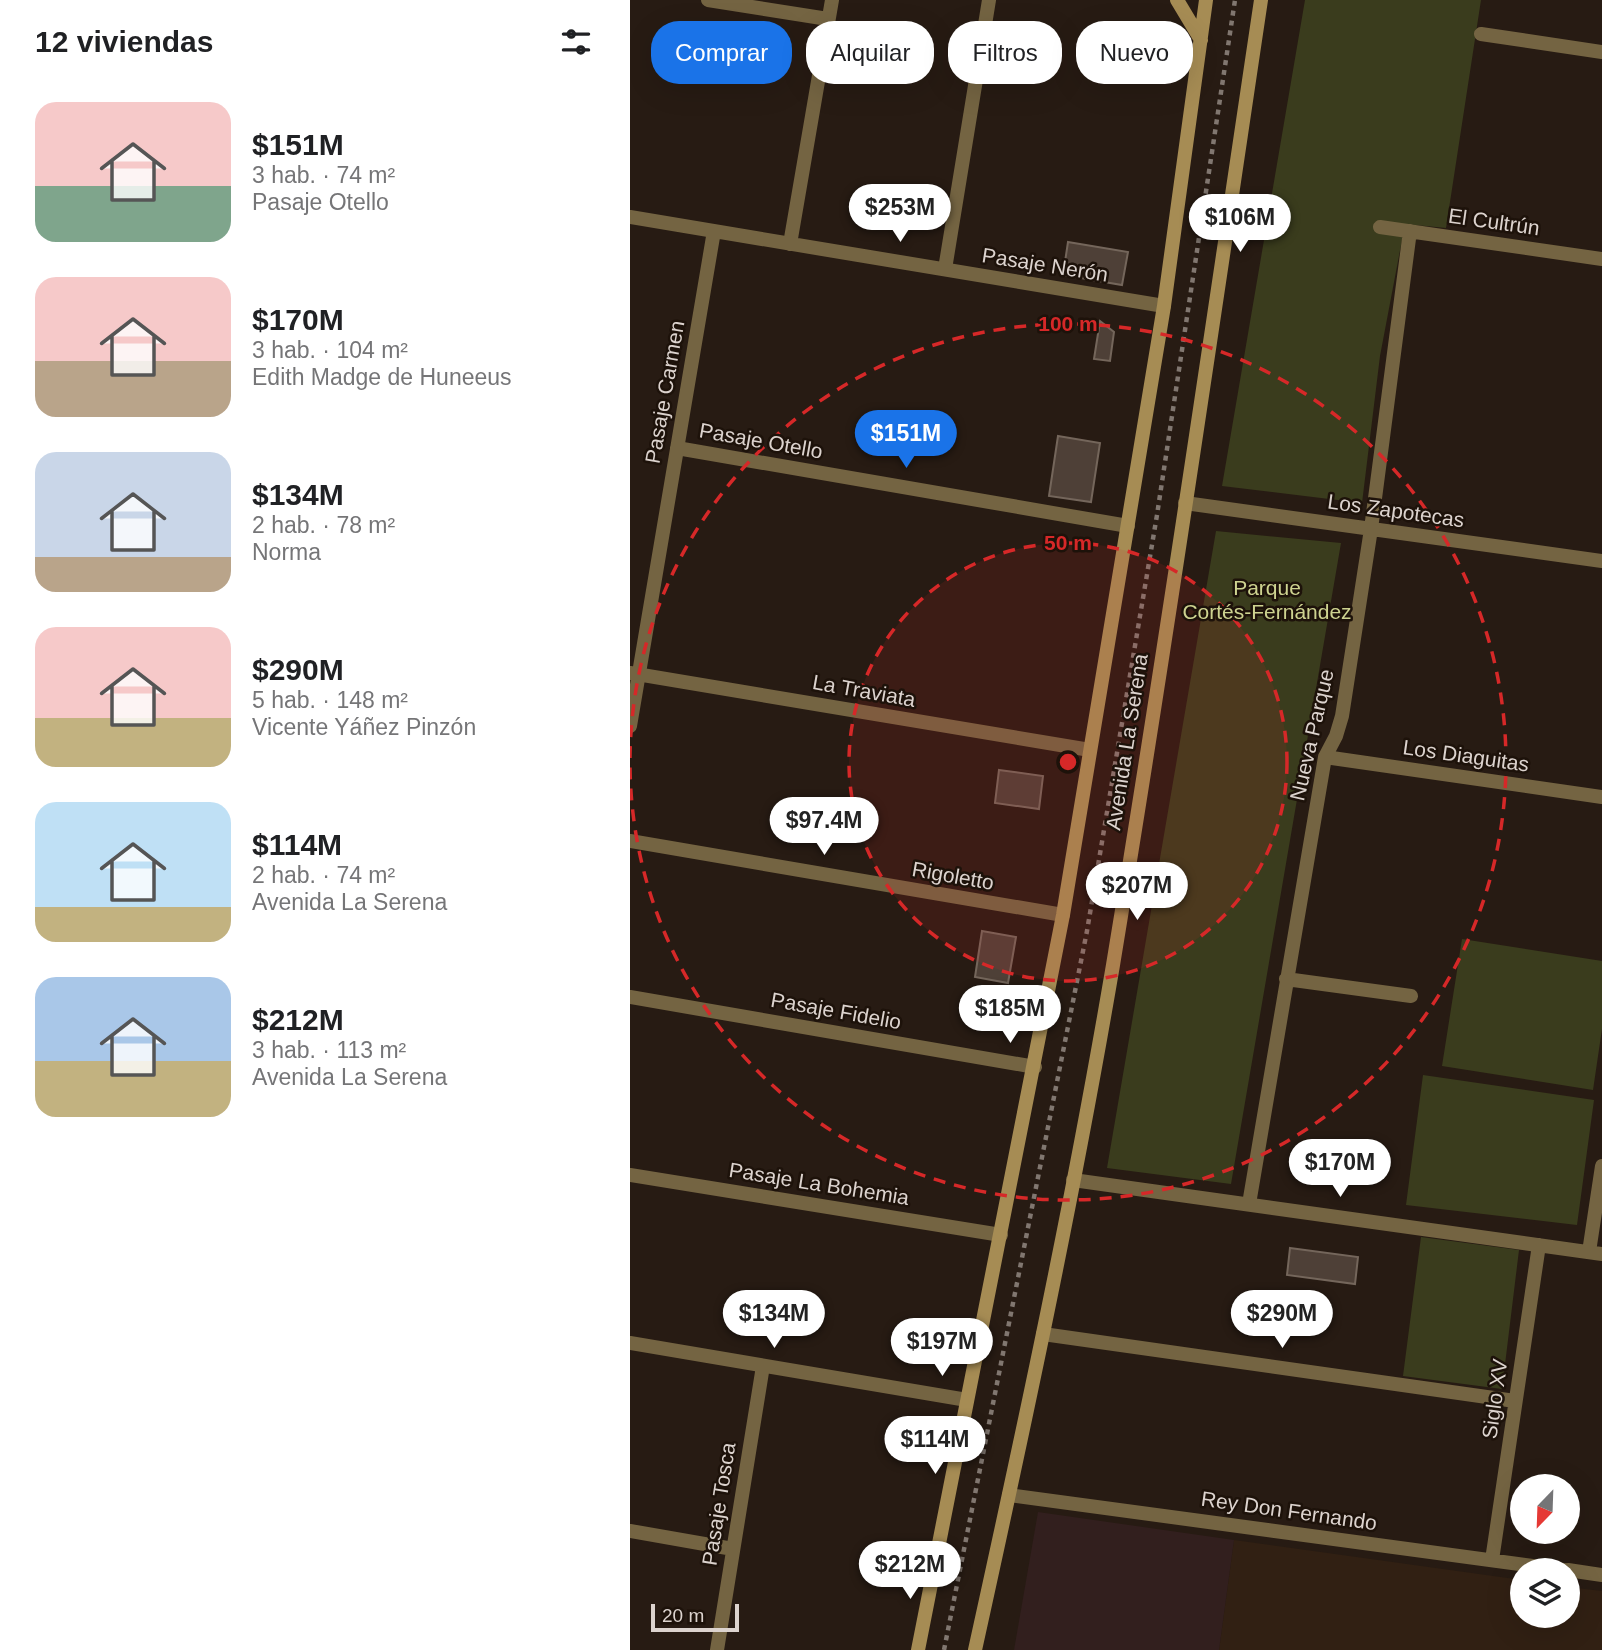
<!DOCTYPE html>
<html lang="es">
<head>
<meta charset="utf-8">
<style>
	:root { --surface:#fff; --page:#f2f2f2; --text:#202124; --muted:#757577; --accent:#1a73e8 }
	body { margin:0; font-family:Arial,sans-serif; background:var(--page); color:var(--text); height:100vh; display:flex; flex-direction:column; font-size:26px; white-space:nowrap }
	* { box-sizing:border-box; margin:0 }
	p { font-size:23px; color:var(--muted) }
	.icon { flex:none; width:38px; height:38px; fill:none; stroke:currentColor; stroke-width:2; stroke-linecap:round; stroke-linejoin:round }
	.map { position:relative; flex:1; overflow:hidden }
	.side { display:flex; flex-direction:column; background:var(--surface); width:630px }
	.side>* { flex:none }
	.banner { position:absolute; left:21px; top:21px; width:665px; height:63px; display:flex; gap:14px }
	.needle { width:46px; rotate:203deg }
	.buttons { position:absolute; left:880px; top:1474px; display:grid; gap:14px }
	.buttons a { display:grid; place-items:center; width:70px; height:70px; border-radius:50%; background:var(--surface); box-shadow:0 7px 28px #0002; font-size:35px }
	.scale { position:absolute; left:21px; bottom:18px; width:88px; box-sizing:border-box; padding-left:7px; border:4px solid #dcd3ce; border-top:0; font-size:19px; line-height:24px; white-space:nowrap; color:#dcd3ce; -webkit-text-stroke:5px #1d120a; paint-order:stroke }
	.price { position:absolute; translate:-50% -60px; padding:0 16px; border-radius:24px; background:#fff; color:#222; font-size:23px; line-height:46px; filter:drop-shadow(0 2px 4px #0008) }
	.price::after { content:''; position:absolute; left:50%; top:42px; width:21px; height:16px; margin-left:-10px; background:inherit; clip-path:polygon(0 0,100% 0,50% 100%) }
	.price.selected { background:var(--accent); color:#fff }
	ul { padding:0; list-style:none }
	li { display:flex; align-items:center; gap:21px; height:175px; padding:0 35px }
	li span { display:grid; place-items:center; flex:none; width:196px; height:140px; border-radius:21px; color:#555 }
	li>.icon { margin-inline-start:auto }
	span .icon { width:84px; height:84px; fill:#fffc; stroke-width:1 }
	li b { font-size:30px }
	h2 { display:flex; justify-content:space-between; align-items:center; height:84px; padding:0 35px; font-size:30px }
	.chip { padding:0 24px; border-radius:28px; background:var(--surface); box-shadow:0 7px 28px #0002; font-size:24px; line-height:63px }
	.chip.selected { background:var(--accent); color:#fff }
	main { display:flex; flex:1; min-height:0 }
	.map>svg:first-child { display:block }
	.built { fill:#312013 }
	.medical { fill:#321f1e }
	.green { fill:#3a3c1d }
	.building { fill:#4e4037; stroke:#74665b; stroke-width:2 }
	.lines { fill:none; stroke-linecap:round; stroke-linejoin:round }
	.path { stroke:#817770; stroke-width:4.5; stroke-dasharray:5 5; stroke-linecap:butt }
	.street { stroke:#746442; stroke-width:14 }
	.secondary { stroke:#a68c54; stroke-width:14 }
	.ring { fill:none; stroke:#d62828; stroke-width:3.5; stroke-dasharray:12 9 }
	.labels { text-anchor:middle; stroke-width:5; stroke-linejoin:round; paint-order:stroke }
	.street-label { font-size:21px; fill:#dcd3ce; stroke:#1d120a }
	.park-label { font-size:21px; fill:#ced390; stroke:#1d120a }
	.centre { fill:#d62828; stroke:#1d120a; stroke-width:3.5 }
	.ring-label { font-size:21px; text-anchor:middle; font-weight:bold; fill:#d62828; stroke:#1d120a; stroke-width:5; stroke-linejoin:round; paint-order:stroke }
</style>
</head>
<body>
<main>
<section class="side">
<h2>12 viviendas<svg class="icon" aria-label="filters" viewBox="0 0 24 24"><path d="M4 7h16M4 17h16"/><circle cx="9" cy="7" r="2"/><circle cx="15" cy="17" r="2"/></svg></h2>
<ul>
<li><span style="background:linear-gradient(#f6c9c9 60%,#7fa58c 0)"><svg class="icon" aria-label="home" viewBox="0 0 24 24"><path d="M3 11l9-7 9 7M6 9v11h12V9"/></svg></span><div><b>$151M</b><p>3 hab. · 74 m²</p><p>Pasaje Otello</p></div></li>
<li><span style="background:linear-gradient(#f6c9c9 60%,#b9a48a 0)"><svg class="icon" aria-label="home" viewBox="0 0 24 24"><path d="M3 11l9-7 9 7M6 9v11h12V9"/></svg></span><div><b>$170M</b><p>3 hab. · 104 m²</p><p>Edith Madge de Huneeus</p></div></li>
<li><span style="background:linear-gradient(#c9d6e8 75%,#b9a48a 0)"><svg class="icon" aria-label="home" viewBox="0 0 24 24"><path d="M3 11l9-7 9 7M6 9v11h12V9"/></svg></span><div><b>$134M</b><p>2 hab. · 78 m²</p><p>Norma</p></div></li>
<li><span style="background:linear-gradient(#f6c9c9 65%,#c2b280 0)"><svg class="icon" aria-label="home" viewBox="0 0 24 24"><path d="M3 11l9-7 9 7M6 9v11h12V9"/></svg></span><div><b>$290M</b><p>5 hab. · 148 m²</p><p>Vicente Yáñez Pinzón</p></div></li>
<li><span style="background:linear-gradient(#bfe0f5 75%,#c2b280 0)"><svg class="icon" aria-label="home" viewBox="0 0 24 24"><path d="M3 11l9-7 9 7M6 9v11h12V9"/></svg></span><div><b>$114M</b><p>2 hab. · 74 m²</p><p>Avenida La Serena</p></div></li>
<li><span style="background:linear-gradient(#a9c7e8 60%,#c2b280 0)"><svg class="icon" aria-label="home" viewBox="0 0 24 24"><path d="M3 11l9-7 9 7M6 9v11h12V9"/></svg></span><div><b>$212M</b><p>3 hab. · 113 m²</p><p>Avenida La Serena</p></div></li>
</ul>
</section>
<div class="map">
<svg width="972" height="1650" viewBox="0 0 972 1650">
	<rect width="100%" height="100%" fill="#271b13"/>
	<path class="built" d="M604,1540l288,40v35h46v-28l34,4v59h-383z"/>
	<path class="medical" d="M408,1512l196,28 -15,110h-205z"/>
	<path class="green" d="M675,0h176l-35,228 -41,-4 -25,132 -18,147 -140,-17z
		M586,531l125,12 -110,641 -124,-16z
		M832,939l140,22v68l-9,61 -151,-24z
		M793,1075l171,25 -17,125 -171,-20z
		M791,1237l98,13 -17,139 -99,-13z"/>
	<path class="building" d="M438,242l60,10 -6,33 -59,-10z
		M470,321l14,11 -4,29 -16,-2z
		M428,436l42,7 -9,59 -42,-6z
		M369,770l44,6 -4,33 -44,-6z
		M352,931l34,6 -8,46 -33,-6z
		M660,1248l68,9 -3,27 -68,-9z"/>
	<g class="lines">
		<path class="path" d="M314,1650l143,-719 70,-416 78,-515"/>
		<path class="street" d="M78,0l120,19
			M851,34l121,18
			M0,217l534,89
			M750,227l222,32
			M160,244l42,-244
			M315,269l44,-269
			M47,448l451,78
			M555,503l417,58
			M0,673l460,77
			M0,726l84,-495
			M695,757l277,40
			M0,841l433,74
			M656,979l125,17
			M0,997l405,70
			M0,1175l371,60
			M443,1180l529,74
			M619,1204l76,-447 11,-21 6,-20 29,-187 39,-298
			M959,1252l13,-86
			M413,1334l472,67
			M0,1343l337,57
			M379,1495l554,75
			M0,1531l103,18
			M862,1560l47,-315
			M938,1570l34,5
			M87,1650l46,-284"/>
		<path class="secondary" d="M547,0l24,40
			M288,1650l145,-735 101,-609 42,-306
			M345,1650c50,-227 99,-455 138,-685 53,-321 100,-643 148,-965"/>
	</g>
	<circle cx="438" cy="762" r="219" fill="#d62828" fill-opacity=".12"/>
	<g class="ring">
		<circle cx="438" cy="762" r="219"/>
		<path d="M0 758A438 438 0 1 1 0 766"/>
	</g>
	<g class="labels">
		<g class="street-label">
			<text transform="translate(864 222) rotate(8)" y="7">El Cultrún</text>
			<text transform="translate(415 265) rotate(9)" y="7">Pasaje Nerón</text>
			<text transform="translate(35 392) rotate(-80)" y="7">Pasaje Carmen</text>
			<text transform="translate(131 441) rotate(10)" y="7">Pasaje Otello</text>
			<text transform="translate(766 511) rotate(8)" y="7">Los Zapotecas</text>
			<text transform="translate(234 691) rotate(10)" y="7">La Traviata</text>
			<text transform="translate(682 735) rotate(-77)" y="7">Nueva Parque</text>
			<text transform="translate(497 742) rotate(-81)" y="7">Avenida La Serena</text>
			<text transform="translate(836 756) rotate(8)" y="7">Los Diaguitas</text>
			<text transform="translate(323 876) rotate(10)" y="7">Rigoletto</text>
			<text transform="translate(206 1011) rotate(10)" y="7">Pasaje Fidelio</text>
			<text transform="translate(189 1184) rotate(9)" y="7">Pasaje La Bohemia</text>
			<text transform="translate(865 1399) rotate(-82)" y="7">Siglo XV</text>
			<text transform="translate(89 1504) rotate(-81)" y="7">Pasaje Tosca</text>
			<text transform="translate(659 1511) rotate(8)" y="7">Rey Don Fernando</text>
		</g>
		<g class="park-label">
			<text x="637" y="595">Parque<tspan x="637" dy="24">Cortés-Fernández</tspan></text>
		</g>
	</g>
	<circle cx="438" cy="762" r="10" class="centre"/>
	<g class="ring-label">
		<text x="438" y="331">100 m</text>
		<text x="438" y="550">50 m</text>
	</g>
</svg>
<div class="buttons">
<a><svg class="needle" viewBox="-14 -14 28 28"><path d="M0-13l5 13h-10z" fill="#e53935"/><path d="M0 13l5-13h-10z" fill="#757577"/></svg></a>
<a><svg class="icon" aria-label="layers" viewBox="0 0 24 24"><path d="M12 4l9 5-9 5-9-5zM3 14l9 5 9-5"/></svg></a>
</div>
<div class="scale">20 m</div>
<b class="price" style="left:270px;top:244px">$253M</b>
<b class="price" style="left:610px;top:254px">$106M</b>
<b class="price selected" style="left:276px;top:470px">$151M</b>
<b class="price" style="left:194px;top:857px">$97.4M</b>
<b class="price" style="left:507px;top:922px">$207M</b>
<b class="price" style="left:380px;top:1045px">$185M</b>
<b class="price" style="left:710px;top:1199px">$170M</b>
<b class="price" style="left:144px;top:1350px">$134M</b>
<b class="price" style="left:652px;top:1350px">$290M</b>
<b class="price" style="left:312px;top:1378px">$197M</b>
<b class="price" style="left:305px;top:1476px">$114M</b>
<b class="price" style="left:280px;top:1601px">$212M</b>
<div class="banner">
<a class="chip selected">Comprar</a>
<a class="chip">Alquilar</a>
<a class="chip">Filtros</a>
<a class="chip">Nuevo</a>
</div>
</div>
</main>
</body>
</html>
